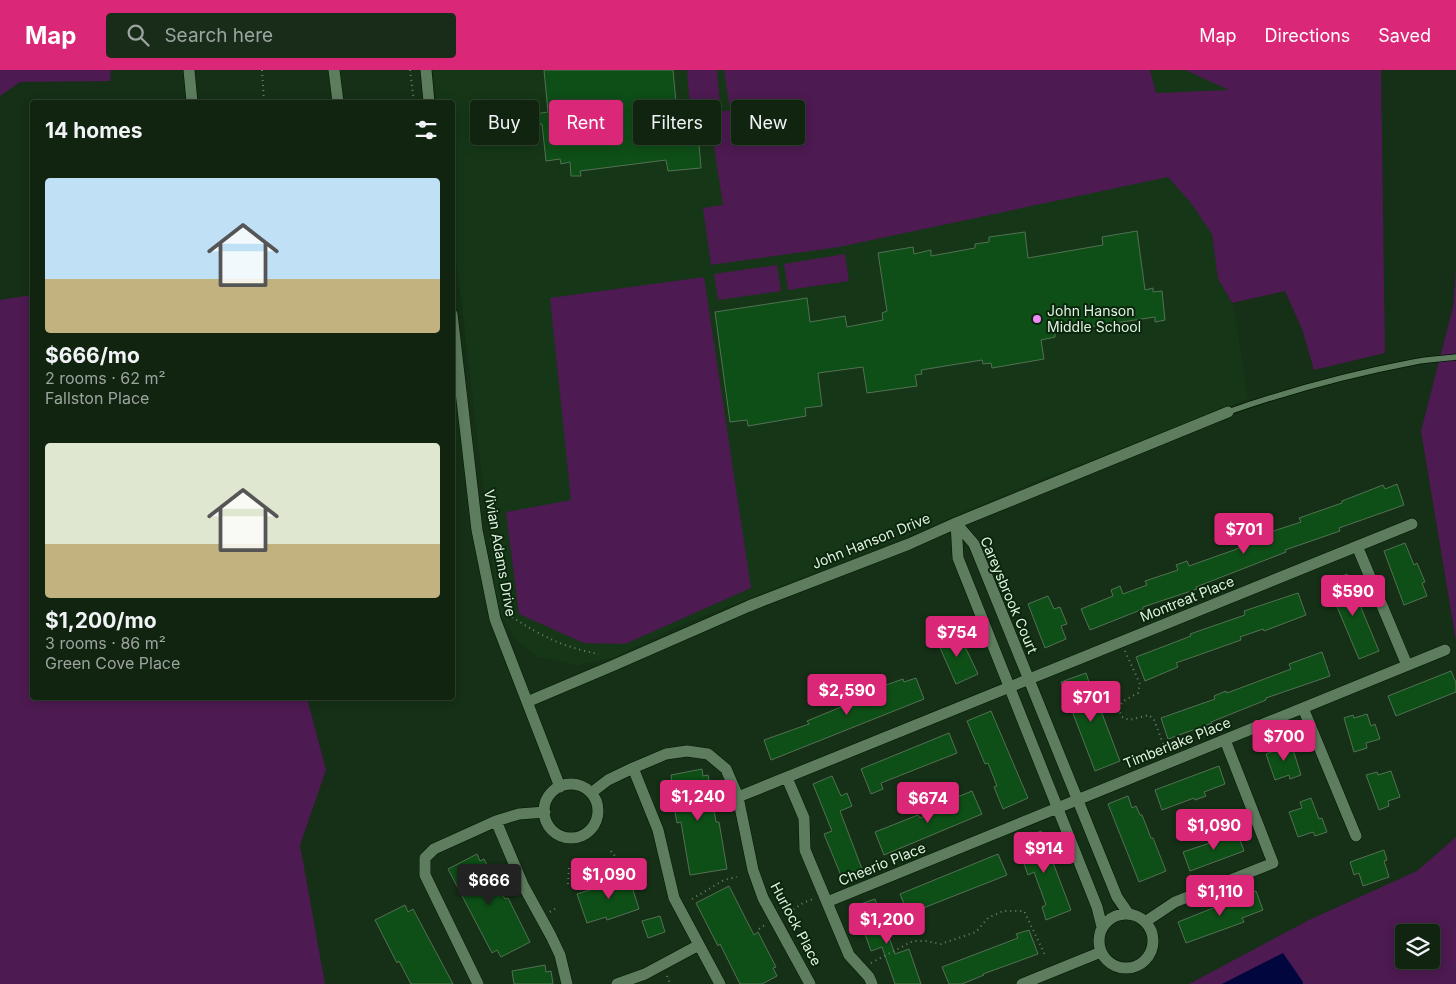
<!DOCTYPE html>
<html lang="en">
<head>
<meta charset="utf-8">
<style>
	:root { --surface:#102410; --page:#192c19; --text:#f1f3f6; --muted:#9ca49f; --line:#304130; --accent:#db2777 }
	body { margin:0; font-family:Inter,sans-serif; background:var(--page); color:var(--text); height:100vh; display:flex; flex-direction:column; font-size:19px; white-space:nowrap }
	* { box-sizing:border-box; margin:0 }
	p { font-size:16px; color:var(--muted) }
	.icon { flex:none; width:28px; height:28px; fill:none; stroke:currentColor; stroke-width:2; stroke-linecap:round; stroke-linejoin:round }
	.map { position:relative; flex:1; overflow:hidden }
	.details { position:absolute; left:30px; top:30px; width:425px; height:600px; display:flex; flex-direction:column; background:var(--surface); border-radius:5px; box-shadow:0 2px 12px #0003,0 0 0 1px var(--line) }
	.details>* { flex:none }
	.hud { position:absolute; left:470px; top:30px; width:475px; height:45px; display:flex; gap:10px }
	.buttons { position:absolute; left:1395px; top:854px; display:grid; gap:10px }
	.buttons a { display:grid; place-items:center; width:45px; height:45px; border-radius:5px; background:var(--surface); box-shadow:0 2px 12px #0003,0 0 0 1px var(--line); font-size:25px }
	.price { position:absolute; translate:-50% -42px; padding:0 11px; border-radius:5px; background:var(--accent); color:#fff; font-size:16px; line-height:32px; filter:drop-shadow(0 1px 2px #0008) }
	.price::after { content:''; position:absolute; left:50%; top:30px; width:15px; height:11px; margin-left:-8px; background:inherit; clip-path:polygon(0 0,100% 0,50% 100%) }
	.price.current { background:#222; color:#fff }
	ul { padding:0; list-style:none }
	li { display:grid; align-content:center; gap:10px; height:265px; padding:0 15px }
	li span { display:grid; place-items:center; height:155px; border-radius:5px; color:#555 }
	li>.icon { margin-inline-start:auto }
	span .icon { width:90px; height:90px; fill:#fffc; stroke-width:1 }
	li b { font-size:21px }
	h2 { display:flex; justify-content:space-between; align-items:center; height:60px; padding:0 15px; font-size:21px }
	.pill { padding:0 18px; border-radius:5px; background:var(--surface); box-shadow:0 2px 12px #0003,0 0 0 1px var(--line); font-size:18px; line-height:45px }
	.pill.current { background:var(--accent); color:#fff }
	header { display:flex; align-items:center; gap:30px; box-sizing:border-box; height:70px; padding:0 25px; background:var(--accent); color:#fff }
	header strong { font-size:24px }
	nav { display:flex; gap:28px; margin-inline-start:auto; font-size:18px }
	.search { width:350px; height:45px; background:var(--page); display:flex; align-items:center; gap:12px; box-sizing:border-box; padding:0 18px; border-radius:5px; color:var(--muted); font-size:19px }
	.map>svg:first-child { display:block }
	.built { fill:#153717 }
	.green { fill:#4d1a51; fill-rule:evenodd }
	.water { fill:#01063f }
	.building { fill:#0e4e17; stroke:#537153 }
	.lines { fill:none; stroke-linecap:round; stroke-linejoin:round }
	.lane-casing { stroke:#001802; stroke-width:7 }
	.street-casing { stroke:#001802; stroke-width:12 }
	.path { stroke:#69806a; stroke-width:2; stroke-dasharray:1 4; stroke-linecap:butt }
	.lane { stroke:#5e7d5f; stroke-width:5.5 }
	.street { stroke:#5e7d5f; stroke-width:11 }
	.poi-dot { fill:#ef8bf6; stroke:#0a260c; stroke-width:2 }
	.labels { text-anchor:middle; stroke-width:4; stroke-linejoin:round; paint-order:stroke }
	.poi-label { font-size:14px; fill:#e1f2e1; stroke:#0a260c; text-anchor:start }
	.street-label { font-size:14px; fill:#e1f2e1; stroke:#0a260c }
</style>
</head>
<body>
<header>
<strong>Map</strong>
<div class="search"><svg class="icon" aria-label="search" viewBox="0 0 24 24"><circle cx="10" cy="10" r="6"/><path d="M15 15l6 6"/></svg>Search here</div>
<nav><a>Map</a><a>Directions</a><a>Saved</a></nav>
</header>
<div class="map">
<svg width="1456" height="914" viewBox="0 0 1456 914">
	<rect width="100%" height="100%" fill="#153016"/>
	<path class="built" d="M433,0h752l45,20 -12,189 16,28 14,92 -211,82 -127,54 -236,93 -61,30 -35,7 -41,-8 -23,-20 -16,-28 -45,-375 -1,-132h-15z"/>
	<path class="green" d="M0,0h111l-1,11 -90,1 -20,14z
		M687,0h30l3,34 -30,3z
		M724,0h426l6,23 73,-3 -44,-20h196l4,283 -71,17 -12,-41 -17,-38 -53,12 -14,-24 -6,-45 -21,-31 -23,-26 -329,70 -128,18 -8,-57 20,-3 -14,-91 21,-4z
		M845,184l4,27 -61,9 -4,-26z
		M777,195l4,26 -63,9 -4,-26z
		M1456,201v370l-35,-210 32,-124z
		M704,207l47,311 -126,56 -41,-1 -65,-29 -13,-102 65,-12 -21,-202z
		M32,225v403h275l19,72 -26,75 25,139h-325v-684z
		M1456,767v147h-267l120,-64 108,-49zM1404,862h27v28h-27z"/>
	<path class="water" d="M1283,883l20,29v2h-81z"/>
	<path class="building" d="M544,0h129l6,64 19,-1 3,35 -33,3 -2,-11 -86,11 1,5h-10l-1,-14 -9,2 -1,-5 -14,2 -4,-37 -14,1v-10l20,-3z
		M1137,161l8,59 8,-2v4l9,-1 3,29 -10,2v-5l-100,15v5l-14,3 3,19 -52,9 -1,-5 -8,1 -1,-4 -61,10 1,4 -7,1 2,11 -50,7 -4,-26 -45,6 4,33 -17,2 1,8 -58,10 -1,-6 -17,2 -15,-110 92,-14 3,24 35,-6 2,11 36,-7 -1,-7 5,-2 -9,-58 35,-6 1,7 17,-4v6l44,-8v-4l14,-2v-5l36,-5 3,26 75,-13 -1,-8z
		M1397,414l7,21 -65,23 1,3 -55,19 1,2 -90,35 1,2 -54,18v2l-53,21 -9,-21 32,-13 -2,-6 9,-4 3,8 24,-9 -2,-4 33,-11 -2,-5 11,-4 2,5 45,-16 22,-9 -1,-4 46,-15 -2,-4 43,-15v-2l41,-16 2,4z
		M1405,473l9,22 3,-2 8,19 -3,1 5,13 -23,9 -20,-54z
		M1347,504l32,77 -20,8 -32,-76z
		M1298,523l8,22 -42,16 -1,-2 -23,8 1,3 -65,23 2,4 -33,14 -9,-24 55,-21 -1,-2 55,-19 -1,-4z
		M1048,526l6,13 6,-2 7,17 -6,2 5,13 -21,9 -17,-44z
		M958,562l20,42 -22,10 -19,-43z
		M1322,582l8,24 -64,22v2l-55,22 1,1 -44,16 -7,-21 54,-19 -1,-3 12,-5 1,2 64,-24 -2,-5z
		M1451,601l5,12v9l-60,24 -8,-20z
		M1086,603l4,12 -4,1 7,19 5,-2 22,58 -25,10 -34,-89z
		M916,608l8,21 -153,61 -7,-20 45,-16 -2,-3 51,-21 -2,-7 12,-5 1,3 34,-12 1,3z
		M991,641l37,87 -25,11 -9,-22 3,-1 -9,-23 -3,1 -18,-43z
		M1367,644l4,12 4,-2 5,15 -14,4 1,5 -13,4 -10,-34 9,-3 1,3z
		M949,663l8,20 -76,30 2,6 -12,5 -10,-25z
		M1290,670l11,35 -11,4 -1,-4 -14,5 -9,-26 13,-5 -1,-5z
		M1219,696l6,18 -21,8 2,4 -11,4 -1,-2 -32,12 -7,-20z
		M702,699l1,7 5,-1 8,47h3l8,47 -37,6 -9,-53 -4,1 -7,-38h2l-1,-10z
		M1391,701l9,26 -12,4 1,5 -10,4 -13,-35 11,-3 1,3z
		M832,706l9,20 6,-3 5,13 -12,5 22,58 -20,9 -18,-44 8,-3 -19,-47z
		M972,721l10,23 -98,41 -9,-23 43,-17 2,3 32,-14 -2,-4z
		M1128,726l4,12 4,-2 4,9h2l9,23h2l13,33 -27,11 -31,-78z
		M1311,728l8,21 3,-1 5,14 -12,4 -2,-4 -15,5 -9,-25 13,-4 -2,-6z
		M1236,759l8,22 -54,20 -7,-19 42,-14 -2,-5z
		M1041,761l30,79 -25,10 -4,-13 4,-2 -12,-33 -6,3 -12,-34z
		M1384,780l3,10 -3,1 5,16 -26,9 -4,-13 -5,2 -4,-13z
		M477,784l3,7 4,-2 21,40 3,-1 22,44 -29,15 -4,-7 -5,3 -44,-84z
		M998,784l9,21 -99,39 -8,-20z
		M628,804l11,35 -32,11 -1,-3 -19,6 -10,-29 35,-11 -1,-3z
		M729,816l25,49 4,-3 18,35 -3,1 4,8 -15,8h-22l-20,-40 -2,2 -22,-43z
		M1256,821l7,19 -21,8 2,4 -58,21 -8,-21z
		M875,829l20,55 14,-5 12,35h-26l-13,-37 -11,4 -16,-45z
		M405,835l3,7 5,-3 40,75h-42l-12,-23 -2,2 -22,-43z
		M660,846l5,16 -17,6 -6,-17z
		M1029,860l9,24 -55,20 1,1 -22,9h-13l-7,-17 76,-29 -2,-4z
		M545,895l1,7 5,-1 2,13h-39l-2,-13z"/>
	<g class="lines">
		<g class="lane-casing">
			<path id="lane" d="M1228,342c60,-21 123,-38 186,-50 14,-3 28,-3 42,-5"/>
		</g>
		<g class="street-casing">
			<path id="street" d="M189,0l3,32
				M334,0l4,32
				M426,0l3,32
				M452,244l25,216 18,89 65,168
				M1357,476l50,119
				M527,632l85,-36 137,-60 160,-62 47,-21 272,-111
				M1303,638l53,128
				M633,698l25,62 16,68 46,86
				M787,708l17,40 1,32 44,105 20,22 3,7
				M544 741a27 27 0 1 1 54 0a27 27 0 1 1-54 0Z
				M591,723l17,-13 25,-12 33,-14 21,-3 21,3 18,15 12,28 15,73 10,28 47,86
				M738,727l674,-273
				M496,751l27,64 28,51 9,19 7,29
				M827,832l618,-252
				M1099 871a27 27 0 1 1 54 0a27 27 0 1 1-54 0Z
				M1145,852l30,-20 98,-39 -48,-123
				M1102,857l-5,-20 -139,-349 -2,-35 18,21 143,353 11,16
				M478,914l-53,-109v-17l9,-9 62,-28 23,-7 26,-2
				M617,914l28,-10 54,-29
				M1022,914l79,-32"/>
		</g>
		<path class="path" d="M262,0l2,32
			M410,0l4,32
			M512,547c31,20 51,30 87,37
			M1125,581l15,33 -2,9 -16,9 -3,8 3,7 7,3 20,-5 5,5 10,26
			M611,781l11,14
			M568,814l1,-17
			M692,829l32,-19 13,-3
			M550,842l8,-5
			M785,845l18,-12 10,-4
			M759,859l6,-4
			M871,893l42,-22h13l15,3 35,-12 12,-14 15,-7h21l21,44
			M667,906l3,7"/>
		<use href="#lane" class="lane"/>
		<use href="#street" class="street"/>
	</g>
	<circle class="poi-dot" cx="1037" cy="249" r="5"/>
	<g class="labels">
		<g class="poi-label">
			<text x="1047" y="246">John Hanson<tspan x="1047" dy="16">Middle School</tspan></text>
		</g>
		<g class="street-label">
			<text transform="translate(871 471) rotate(-22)" y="5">John Hanson Drive</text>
			<text transform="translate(500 483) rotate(80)" y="5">Vivian Adams Drive</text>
			<text transform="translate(1009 525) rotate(67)" y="5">Careysbrook Court</text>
			<text transform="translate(1187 529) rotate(-22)" y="5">Montreat Place</text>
			<text transform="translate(1177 673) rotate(-22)" y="5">Timberlake Place</text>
			<text transform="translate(882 794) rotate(-22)" y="5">Cheerio Place</text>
			<text transform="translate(796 854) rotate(62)" y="5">Hurlock Place</text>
		</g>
	</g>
</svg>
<div class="buttons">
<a><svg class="icon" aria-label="layers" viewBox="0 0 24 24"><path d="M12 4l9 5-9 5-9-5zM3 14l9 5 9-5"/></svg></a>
</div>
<b class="price" style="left:1244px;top:485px">$701</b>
<b class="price" style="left:1353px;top:547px">$590</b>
<b class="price" style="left:957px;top:588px">$754</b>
<b class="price" style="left:847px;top:646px">$2,590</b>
<b class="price" style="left:1091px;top:653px">$701</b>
<b class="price" style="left:1284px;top:692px">$700</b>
<b class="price" style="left:698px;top:752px">$1,240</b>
<b class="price" style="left:928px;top:754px">$674</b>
<b class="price" style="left:1214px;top:781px">$1,090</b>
<b class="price" style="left:1044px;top:804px">$914</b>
<b class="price" style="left:609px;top:830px">$1,090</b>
<b class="price current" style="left:489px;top:836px">$666</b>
<b class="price" style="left:1220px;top:847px">$1,110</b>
<b class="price" style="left:887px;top:875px">$1,200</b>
<div class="hud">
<a class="pill">Buy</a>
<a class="pill current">Rent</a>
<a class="pill">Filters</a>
<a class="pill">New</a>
</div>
<section class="details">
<h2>14 homes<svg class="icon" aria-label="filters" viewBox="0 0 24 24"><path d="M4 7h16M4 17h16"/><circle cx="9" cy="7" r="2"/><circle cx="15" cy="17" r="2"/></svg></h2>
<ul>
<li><span style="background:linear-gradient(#bfe0f5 65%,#c2b280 0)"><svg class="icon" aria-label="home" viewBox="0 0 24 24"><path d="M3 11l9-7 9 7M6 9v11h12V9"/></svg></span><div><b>$666/mo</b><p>2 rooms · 62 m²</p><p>Fallston Place</p></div></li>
<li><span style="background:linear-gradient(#dfe7d0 65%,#c2b280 0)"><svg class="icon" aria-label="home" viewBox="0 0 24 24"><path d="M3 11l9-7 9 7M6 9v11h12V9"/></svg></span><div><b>$1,200/mo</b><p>3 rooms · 86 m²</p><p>Green Cove Place</p></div></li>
</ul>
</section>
</div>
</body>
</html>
